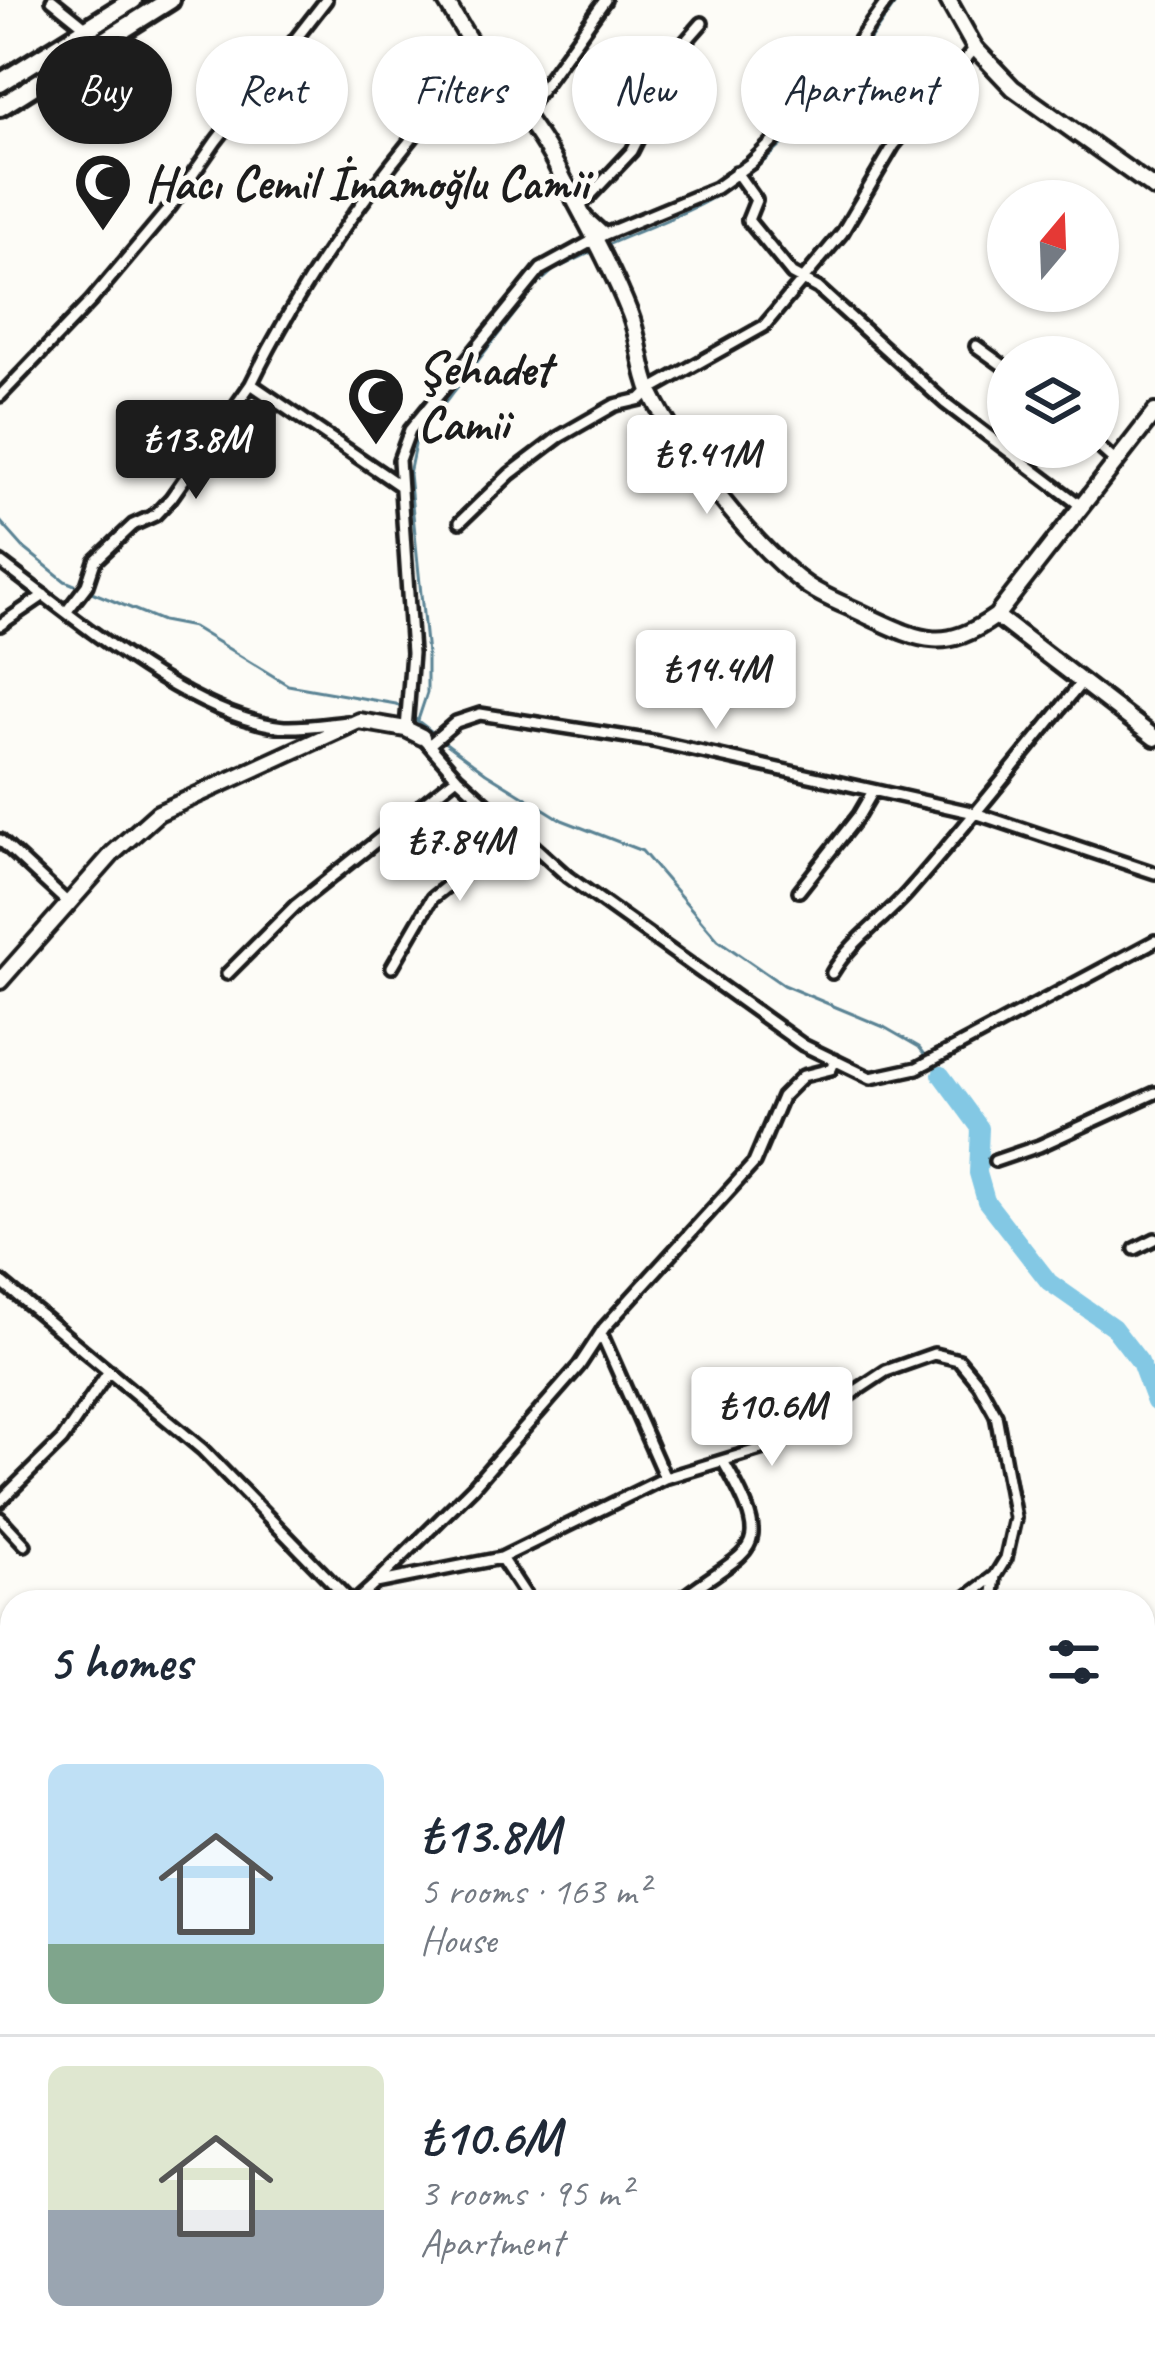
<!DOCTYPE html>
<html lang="en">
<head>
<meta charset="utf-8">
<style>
	:root { --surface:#fff; --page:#f6f6f7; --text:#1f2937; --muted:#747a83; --line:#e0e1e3; --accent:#1c1c1c }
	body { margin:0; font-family:Caveat,sans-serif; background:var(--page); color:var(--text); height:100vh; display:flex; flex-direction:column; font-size:45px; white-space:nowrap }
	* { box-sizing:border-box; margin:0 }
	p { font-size:39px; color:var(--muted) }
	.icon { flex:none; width:66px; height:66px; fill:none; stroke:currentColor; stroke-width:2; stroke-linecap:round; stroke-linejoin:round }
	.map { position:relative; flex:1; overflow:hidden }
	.panel { position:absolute; left:0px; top:1590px; width:1155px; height:771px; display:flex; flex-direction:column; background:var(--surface); border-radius:36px 36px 0 0; box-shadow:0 3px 9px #0004 }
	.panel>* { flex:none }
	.top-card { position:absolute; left:36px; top:36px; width:1083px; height:108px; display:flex; gap:24px }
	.needle { width:78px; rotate:19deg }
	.controls { position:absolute; left:987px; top:180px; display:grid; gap:24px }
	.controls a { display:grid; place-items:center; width:132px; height:132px; border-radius:50%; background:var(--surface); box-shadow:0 3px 9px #0004; font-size:60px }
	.price { position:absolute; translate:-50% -102px; padding:0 27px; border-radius:12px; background:#fff; color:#222; font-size:39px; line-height:78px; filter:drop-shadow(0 3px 6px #0008) }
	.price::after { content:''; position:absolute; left:50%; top:72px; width:36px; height:27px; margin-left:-18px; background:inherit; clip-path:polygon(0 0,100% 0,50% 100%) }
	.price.on { background:var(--accent); color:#fff }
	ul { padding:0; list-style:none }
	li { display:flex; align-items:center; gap:36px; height:300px; padding:0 48px }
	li+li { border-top:3px solid var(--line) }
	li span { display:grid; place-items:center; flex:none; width:336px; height:240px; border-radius:18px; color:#555 }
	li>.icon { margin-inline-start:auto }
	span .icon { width:144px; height:144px; fill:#fffc; stroke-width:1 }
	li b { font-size:51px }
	h2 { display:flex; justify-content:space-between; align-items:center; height:144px; padding:0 48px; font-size:51px }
	.chip { padding:0 42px; border-radius:54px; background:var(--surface); box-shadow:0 3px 9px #0004; font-size:42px; line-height:108px }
	.chip.on { background:var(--accent); color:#fff }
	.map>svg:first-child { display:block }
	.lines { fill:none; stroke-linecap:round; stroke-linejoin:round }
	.stream { stroke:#5a8394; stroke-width:3 }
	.river { stroke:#83c8e4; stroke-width:18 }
	.street-casing { stroke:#1c1c1c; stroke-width:18 }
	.secondary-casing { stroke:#1c1c1c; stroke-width:22 }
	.highway-casing { stroke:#1c1c1c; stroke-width:26 }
	.street { stroke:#fdfcf7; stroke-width:9 }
	.secondary { stroke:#fdfcf7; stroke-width:14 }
	.highway { stroke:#fdfcf7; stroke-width:16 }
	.labels { text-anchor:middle; stroke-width:10; stroke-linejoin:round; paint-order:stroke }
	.poi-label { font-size:48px; font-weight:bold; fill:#1c1c1c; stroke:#fdfcf7; text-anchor:start }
</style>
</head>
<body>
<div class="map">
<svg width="1155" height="2359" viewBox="0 0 1155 2359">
	<rect width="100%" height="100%" fill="#fdfcf7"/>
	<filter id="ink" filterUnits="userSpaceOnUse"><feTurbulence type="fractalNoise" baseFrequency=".00833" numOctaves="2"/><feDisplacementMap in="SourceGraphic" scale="24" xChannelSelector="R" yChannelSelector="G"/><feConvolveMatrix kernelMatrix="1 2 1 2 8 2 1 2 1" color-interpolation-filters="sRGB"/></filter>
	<g filter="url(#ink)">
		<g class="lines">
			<path class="stream" d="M603,247c41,-19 89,-34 127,-60 73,-49 118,-117 168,-187
				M0,521l24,27 41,33 97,40 31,6 95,58 108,19 7,5
				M410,715l26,20
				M418,720l9,-27v-39l-18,-180 7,-34 121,-155 17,-15 40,-19
				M443,741l43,32 76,47 80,31 76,89 65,45 101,42 35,20 22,28"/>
			<path class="river" d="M941,1075l39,53 -2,45 8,28 63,81 64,45 27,35 15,40"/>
			<g class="street-casing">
				<path id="street" d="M52,0l36,29
					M524,113l81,-113
					M736,172l20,28 -8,20 44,54 26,14 127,115 136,103
					M605,234l-25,-23 1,-6 51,-54 9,-18 -12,-27 73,-83
					M976,346l32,23
					M0,396l91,-95 80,-95 45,-65 110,-141
					M1098,446l17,15
					M399,485l-148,-101c58,-119 141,-228 230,-325
					M460,522l50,-48 49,-37 56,-32 26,-6 9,-9 114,-64 78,-93 52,-88 81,-97
					M0,562c74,55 191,156 284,165 20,1 44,-3 64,-5
					M67,611l20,-26 8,-24 38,-36 22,-10 16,-17 80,-114
					M0,625l44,-30
					M406,729l6,-76 -13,-193 11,-30 131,-161 64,-35 111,-46 35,-25 68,-67 69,-96
					M422,737l35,40 111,100 235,168 68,33 46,-10 238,-127
					M429,745l27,-23 24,-8 173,27 322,72 180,60
					M0,840l69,64
					M799,891l60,-76 14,-24
					M392,967l40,-69 83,-66
					M832,973c20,-34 52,-53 77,-82 60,-68 116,-139 173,-209
					M227,974l69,-69 161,-128
					M995,1161l44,-15 116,-53
					M1135,1249l20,-10
					M0,1281l202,168 149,153
					M601,1333l64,145
					M0,1501l62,-61 47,-69
					M0,1518l25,27
					M501,1558l29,44
					M376,1583l97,-96 106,-121 25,-38 150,-165 28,-66 21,-21 28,-7 4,-9
					M355,1602l21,-19 125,-25 164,-80 109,-33 112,-74 48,-17 25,6 20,24 17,31 19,103 -9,40 -11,18 -34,26
					M677,1602c72,-57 102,-44 46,-141
					M992,1602l3,-26
					M0,1850l12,-8
					M1143,1903l12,19
					M1143,2116l12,1
					M1143,2261l12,-4
					M703,2349l6,10
					M852,2349l6,7 111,3
					M992,2349l6,10
					M1108,2349l2,10
					M134,2359l30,-10
					M330,2359l17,-10
					M1009,2359l21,-10"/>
			</g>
			<g class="secondary-casing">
				<path id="secondary" d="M445,0c13,21 25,43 39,62 25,35 53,66 73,105 25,48 53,96 73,147 10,25 10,54 21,79 28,58 102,153 154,191 19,14 44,22 65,33 53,25 75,35 126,-1l159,-204
					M948,0l27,48 38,40 142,101
					M996,616l159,122
					M0,981l113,-128 45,-40 201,-92 47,8 16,8
					M0,1789l12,13"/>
			</g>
			<g class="highway-casing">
				<path id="highway" d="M0,83l133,-83
					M0,107l170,-107"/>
			</g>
			<use href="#street" class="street"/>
			<use href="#secondary" class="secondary"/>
			<use href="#highway" class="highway"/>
		</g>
	</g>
	<defs>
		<g id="mosque-pin" transform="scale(3)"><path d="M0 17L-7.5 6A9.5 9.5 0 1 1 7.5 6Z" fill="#1c1c1c" stroke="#fdfcf7"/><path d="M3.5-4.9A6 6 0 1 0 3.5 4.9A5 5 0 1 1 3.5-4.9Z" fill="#fff"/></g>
	</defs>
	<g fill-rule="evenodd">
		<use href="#mosque-pin" x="103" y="182"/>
		<use href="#mosque-pin" x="376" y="396"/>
	</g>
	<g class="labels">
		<g class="poi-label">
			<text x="145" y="199">Hacı Cemil İmamoğlu Camii</text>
			<text x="418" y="385">Şehadet<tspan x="418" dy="55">Camii</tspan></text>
		</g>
	</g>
</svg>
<div class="controls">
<a><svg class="needle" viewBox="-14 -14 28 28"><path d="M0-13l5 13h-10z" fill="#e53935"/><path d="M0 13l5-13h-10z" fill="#747a83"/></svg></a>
<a><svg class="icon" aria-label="layers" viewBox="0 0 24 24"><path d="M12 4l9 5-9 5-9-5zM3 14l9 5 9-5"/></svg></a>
</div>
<b class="price on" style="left:196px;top:502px">₺13.8M</b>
<b class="price" style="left:707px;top:517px">₺9.41M</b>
<b class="price" style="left:716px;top:732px">₺14.4M</b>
<b class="price" style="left:460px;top:904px">₺7.84M</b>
<b class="price" style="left:772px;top:1469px">₺10.6M</b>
<div class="top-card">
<a class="chip on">Buy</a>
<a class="chip">Rent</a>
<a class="chip">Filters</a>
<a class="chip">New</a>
<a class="chip">Apartment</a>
</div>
<section class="panel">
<h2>5 homes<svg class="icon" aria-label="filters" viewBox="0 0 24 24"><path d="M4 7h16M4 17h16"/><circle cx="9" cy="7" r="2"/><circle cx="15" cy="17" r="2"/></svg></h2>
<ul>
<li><span style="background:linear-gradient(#bfe0f5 75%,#7fa58c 0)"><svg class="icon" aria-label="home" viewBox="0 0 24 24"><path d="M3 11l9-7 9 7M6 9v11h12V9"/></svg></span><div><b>₺13.8M</b><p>5 rooms · 163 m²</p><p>House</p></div></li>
<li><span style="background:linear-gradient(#dfe7d0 60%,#9aa5b1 0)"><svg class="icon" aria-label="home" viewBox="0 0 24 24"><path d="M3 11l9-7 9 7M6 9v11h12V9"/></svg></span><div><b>₺10.6M</b><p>3 rooms · 95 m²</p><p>Apartment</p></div></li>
</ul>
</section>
</div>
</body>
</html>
